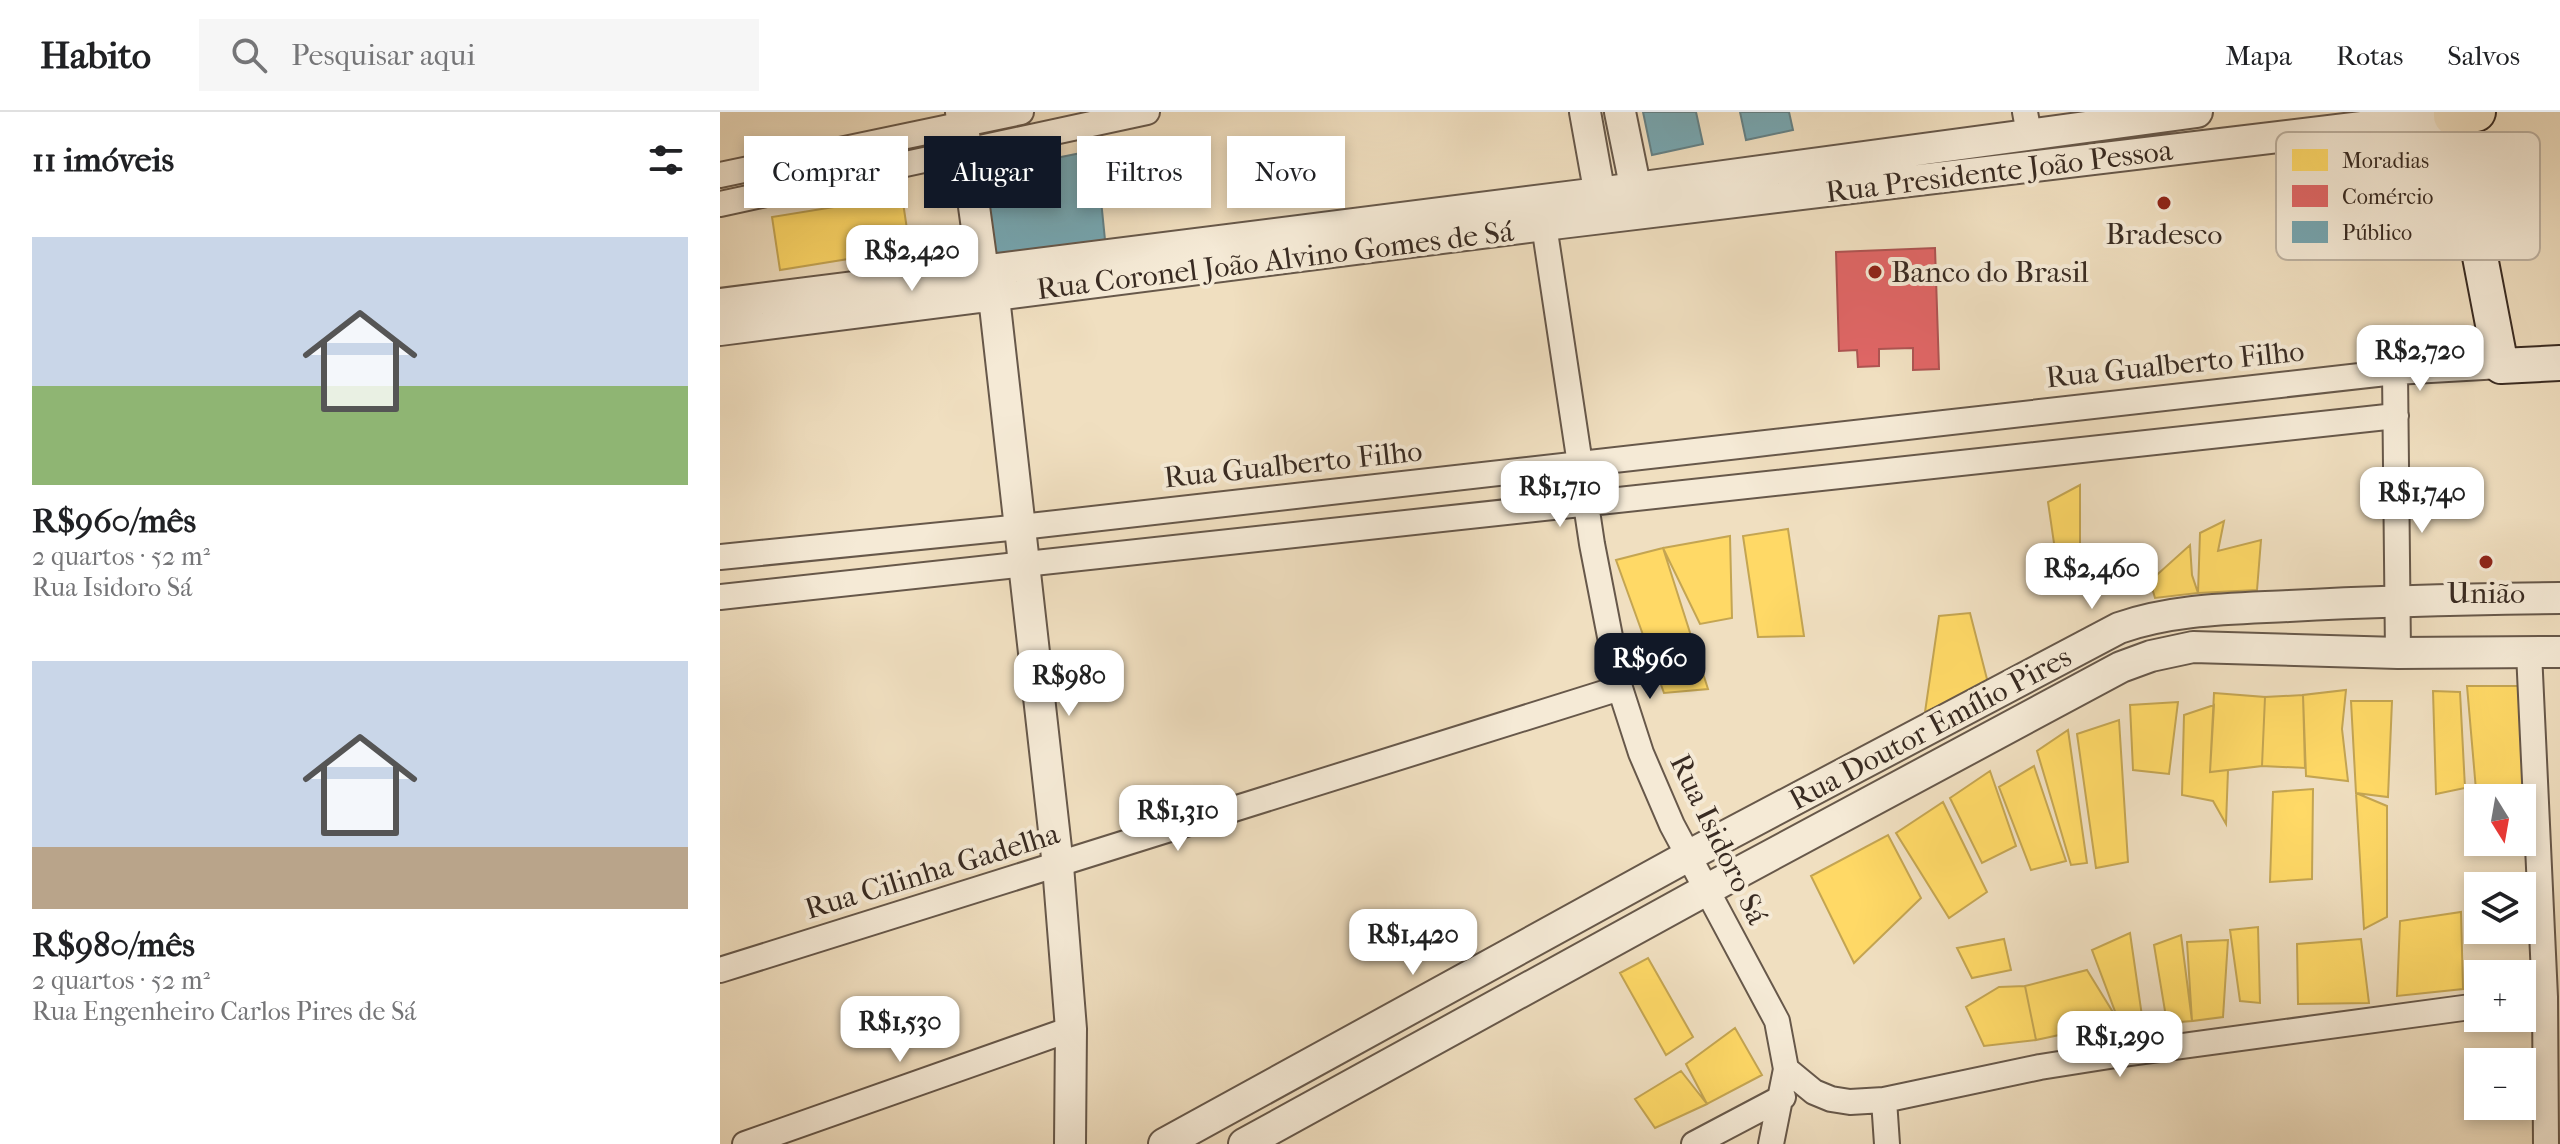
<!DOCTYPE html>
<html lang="pt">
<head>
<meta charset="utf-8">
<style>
	:root { --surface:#fff; --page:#f6f6f6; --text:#202124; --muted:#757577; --line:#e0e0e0; --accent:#111827 }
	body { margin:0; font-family:"IM FELL French Canon",serif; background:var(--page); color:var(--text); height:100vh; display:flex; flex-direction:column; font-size:30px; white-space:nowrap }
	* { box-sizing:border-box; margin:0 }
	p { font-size:26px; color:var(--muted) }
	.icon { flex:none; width:44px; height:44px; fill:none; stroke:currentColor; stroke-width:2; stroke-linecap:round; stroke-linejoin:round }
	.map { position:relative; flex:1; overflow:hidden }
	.side { display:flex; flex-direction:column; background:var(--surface); width:720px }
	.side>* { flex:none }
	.banner { position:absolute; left:24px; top:24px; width:760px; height:72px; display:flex; gap:16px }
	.needle { width:52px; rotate:169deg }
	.buttons { position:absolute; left:1744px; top:672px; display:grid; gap:16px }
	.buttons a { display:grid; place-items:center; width:72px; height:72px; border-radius:0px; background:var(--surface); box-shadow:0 4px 12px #0003; font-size:40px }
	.price { position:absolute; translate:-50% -68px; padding:0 18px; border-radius:16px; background:#fff; color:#222; font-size:26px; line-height:52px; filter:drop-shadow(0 2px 4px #0008) }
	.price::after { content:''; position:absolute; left:50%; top:48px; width:24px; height:18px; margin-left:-12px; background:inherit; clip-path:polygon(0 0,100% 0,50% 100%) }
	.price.selected { background:var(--accent); color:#fff }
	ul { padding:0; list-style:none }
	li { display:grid; align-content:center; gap:16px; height:424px; padding:0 32px }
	li span { display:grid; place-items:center; height:248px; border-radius:0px; color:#555 }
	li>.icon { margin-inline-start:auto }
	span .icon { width:144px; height:144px; fill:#fffc; stroke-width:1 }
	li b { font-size:34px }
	h2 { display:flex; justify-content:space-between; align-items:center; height:96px; padding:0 32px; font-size:34px }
	.tag { padding:0 28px; border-radius:0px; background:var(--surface); box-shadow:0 4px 12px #0003; font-size:28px; line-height:72px }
	.tag.selected { background:var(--accent); color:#fff }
	header { display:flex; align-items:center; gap:48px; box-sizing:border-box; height:112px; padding:0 40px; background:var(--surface); border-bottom:2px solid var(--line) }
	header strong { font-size:38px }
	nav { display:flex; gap:44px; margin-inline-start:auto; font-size:28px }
	.search { width:560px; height:72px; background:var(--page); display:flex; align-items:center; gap:20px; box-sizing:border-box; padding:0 28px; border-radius:0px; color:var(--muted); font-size:30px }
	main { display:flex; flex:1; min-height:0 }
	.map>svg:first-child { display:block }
	.homes { fill:#ffd966; stroke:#c4a552; stroke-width:2 }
	.shops { fill:#e06666; stroke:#ae5452; stroke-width:2 }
	.public { fill:#76a5af; stroke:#648085; stroke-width:2 }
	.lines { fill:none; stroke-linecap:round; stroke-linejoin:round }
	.minor-casing { stroke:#67584a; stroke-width:28 }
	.tertiary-casing { stroke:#67584a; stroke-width:34 }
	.secondary-casing { stroke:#392b22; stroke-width:38 }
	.primary-casing { stroke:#392b22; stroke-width:42 }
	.minor { stroke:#f5ead6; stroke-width:24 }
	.tertiary { stroke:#f5ead6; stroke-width:30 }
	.secondary { stroke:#f5ead6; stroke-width:34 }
	.primary { stroke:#f0dfc0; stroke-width:38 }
	.poi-dot { fill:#8f2418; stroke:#f5ead6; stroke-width:3 }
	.labels { text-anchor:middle; stroke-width:8; stroke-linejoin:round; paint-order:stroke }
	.street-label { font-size:30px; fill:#392b22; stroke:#f5ead6 }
	.poi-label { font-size:30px; fill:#392b22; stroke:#f5ead6 }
	.key { fill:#f5ead6; stroke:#bdb1a0; stroke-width:2 }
	.key-label { font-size:22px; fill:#392b22 }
</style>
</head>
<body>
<header>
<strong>Habito</strong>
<div class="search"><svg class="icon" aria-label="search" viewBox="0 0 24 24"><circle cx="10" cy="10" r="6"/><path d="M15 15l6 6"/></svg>Pesquisar aqui</div>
<nav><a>Mapa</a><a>Rotas</a><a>Salvos</a></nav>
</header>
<main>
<section class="side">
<h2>11 imóveis<svg class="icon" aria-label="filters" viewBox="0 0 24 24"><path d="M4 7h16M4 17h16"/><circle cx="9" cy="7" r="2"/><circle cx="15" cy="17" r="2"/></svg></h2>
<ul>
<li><span style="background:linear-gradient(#c9d6e8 60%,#8fb573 0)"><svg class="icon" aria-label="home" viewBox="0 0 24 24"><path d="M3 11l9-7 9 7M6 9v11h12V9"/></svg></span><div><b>R$960/mês</b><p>2 quartos · 52 m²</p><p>Rua Isidoro Sá</p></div></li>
<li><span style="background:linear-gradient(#c9d6e8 75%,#b9a48a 0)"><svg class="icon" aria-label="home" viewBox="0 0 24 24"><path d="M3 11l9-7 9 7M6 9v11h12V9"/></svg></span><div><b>R$980/mês</b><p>2 quartos · 52 m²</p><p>Rua Engenheiro Carlos Pires de Sá</p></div></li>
</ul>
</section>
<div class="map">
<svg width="1840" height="1032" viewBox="0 0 1840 1032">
	<rect width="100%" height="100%" fill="#f0dfc0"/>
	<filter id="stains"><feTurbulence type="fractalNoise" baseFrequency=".0025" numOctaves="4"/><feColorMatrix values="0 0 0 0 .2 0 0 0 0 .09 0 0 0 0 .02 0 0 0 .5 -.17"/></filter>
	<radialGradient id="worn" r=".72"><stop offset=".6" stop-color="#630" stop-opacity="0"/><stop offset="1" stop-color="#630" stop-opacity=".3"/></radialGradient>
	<path class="homes" d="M182,84l8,53 -130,21 -8,-53z
		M1360,373v86l-24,-14 -8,-55z
		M1504,409l-6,30 43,-11 -4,50 -59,3 2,-60z
		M1068,417l16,107 -46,1 -15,-101z
		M1010,424l2,82 -32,6 -37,-76z
		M1470,433l2,30 6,18 -43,5 -5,-17z
		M943,436l45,141 -44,4 -48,-133z
		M1250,501l18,70 -63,29 14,-96z
		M1747,574h53l4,128 -2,-16h-42l-4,-8z
		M1626,578l-4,39 6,52 -42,-5 -3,-81z
		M1713,579l27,1 5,96 -29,6z
		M1494,581l51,4 -3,69 -52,6z
		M1583,583l2,73 -43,-2 3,-69z
		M1631,589h41l-4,96 -32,-4z
		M1458,590l-9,72 -36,-4 -3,-65z
		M1494,593l-4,67 18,-2 -2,54 -13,-23 -31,-6 2,-80z
		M1399,608l9,142 -32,6 -19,-134z
		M1348,618l19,133 -16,2 -34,-114z
		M1314,654l32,95 -35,9 -32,-83z
		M1270,659l26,75 -34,17 -32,-65z
		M1593,677l-1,90 -42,3 3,-90z
		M1636,681l31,13v111l-23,12z
		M1223,690l44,90 -38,26 -53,-85z
		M1168,723l33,63 -67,65 -43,-87z
		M1741,800l2,77 -66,7 3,-75z
		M1538,815l2,76 -20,-2 -10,-71z
		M1410,821l13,90 -24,-1 -27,-72z
		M1461,823l11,86 -25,2 -13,-78z
		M1284,827l7,31 -39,8 -15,-30z
		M1641,827l8,64 -71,1 -1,-60z
		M1508,828l-5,77 -31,4 -5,-79z
		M928,846l45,79 -27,18 -46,-82z
		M1367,858l32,52 -83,18 -11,-54z
		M1305,874l11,54 -52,6 -18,-39 33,-20z
		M1015,916l27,47 -55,29 -21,-40z
		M961,959l26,33 -52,24 -20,-29z"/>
	<path class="shops" d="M1215,136l4,121 -26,1v-22l-34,1v17l-21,1 -1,-17 -18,1 -3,-99z"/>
	<path class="public" d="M923,0h53l7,32 -51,11z
		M1020,0h49l4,18 -47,10z
		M376,38l9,90 -111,14 -18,-80z"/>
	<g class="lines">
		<g class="minor-casing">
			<path id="minor" d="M1305,0l4,22
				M0,63l301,-63
				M0,92l427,-92
				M824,113l48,319 28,144 21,65 31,72 105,196 9,48 -15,75
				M1675,260l3,281
				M0,445l301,-30 1374,-155 106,-6
				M0,485l1676,-181
				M1809,540l16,345 1,147
				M0,858l900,-282
				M1066,957l28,23 17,7 19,3 34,-2 156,-33 76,-12 362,-49
				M1164,988l3,44
				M25,1032l326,-115
				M974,1032l89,-47"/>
		</g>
		<g class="tertiary-casing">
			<path id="tertiary" d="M241,0l22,160
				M865,0l18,100
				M900,0l19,93
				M274,185l64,569 13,163 -1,115
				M0,192l879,-111 598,-81
				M0,218l824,-105 909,-109
				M444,1032l524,-288 431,-228c55,-19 112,-19 170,-22 90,-5 180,-7 271,-8
				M524,1032l462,-254 415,-223 30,-11 42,-9 205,6 162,-1"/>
		</g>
		<g class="secondary-casing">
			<path id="secondary" d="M1733,4l48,250 59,-3"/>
		</g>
		<g class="primary-casing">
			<path id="primary" d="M1733,0v4l23,-4"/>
		</g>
		<use href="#minor" class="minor"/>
		<use href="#tertiary" class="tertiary"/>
		<use href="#secondary" class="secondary"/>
		<use href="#primary" class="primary"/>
	</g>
	<g class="poi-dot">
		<circle cx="1444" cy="91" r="8"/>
		<circle cx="1155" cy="160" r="8"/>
		<circle cx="1766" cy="450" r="8"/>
	</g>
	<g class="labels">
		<g class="street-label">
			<text transform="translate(1279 59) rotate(-7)" y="10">Rua Presidente João Pessoa</text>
			<text transform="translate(555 148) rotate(-7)" y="10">Rua Coronel João Alvino Gomes de Sá</text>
			<text transform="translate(1455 252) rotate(-6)" y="10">Rua Gualberto Filho</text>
			<text transform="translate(573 352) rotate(-6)" y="10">Rua Gualberto Filho</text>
			<text transform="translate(1210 616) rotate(-28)" y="10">Rua Doutor Emílio Pires</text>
			<text transform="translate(999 727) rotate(64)" y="10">Rua Isidoro Sá</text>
			<text transform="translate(212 759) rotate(-17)" y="10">Rua Cilinha Gadelha</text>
		</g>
		<g class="poi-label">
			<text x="1444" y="132">Bradesco</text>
			<text x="1171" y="170" text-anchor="start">Banco do Brasil</text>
			<text x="1766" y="491">União</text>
		</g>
	</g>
	<rect x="1556" y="20" width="264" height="128" rx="12" class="key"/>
	<rect x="1572" y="37" width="36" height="22" fill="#ffd966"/>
	<rect x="1572" y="73" width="36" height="22" fill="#e06666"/>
	<rect x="1572" y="109" width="36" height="22" fill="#76a5af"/>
	<g class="key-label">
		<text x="1622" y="56">Moradias</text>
		<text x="1622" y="92">Comércio</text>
		<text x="1622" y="128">Público</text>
	</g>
	<rect width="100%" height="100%" filter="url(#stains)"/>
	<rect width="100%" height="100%" fill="url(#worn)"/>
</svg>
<div class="buttons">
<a><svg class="needle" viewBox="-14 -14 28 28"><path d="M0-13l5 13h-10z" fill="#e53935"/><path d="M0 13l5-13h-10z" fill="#757577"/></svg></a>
<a><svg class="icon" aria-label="layers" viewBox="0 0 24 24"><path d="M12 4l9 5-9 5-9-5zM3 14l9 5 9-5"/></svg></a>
<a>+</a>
<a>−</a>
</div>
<b class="price" style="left:192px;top:181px">R$2,420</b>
<b class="price" style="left:1700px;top:281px">R$2,720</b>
<b class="price" style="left:840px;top:417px">R$1,710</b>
<b class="price" style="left:1702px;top:423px">R$1,740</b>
<b class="price" style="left:1372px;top:499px">R$2,460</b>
<b class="price selected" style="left:930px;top:589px">R$960</b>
<b class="price" style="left:349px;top:606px">R$980</b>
<b class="price" style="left:458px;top:741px">R$1,310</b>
<b class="price" style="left:693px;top:865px">R$1,420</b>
<b class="price" style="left:180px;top:952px">R$1,530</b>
<b class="price" style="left:1400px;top:967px">R$1,290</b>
<div class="banner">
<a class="tag">Comprar</a>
<a class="tag selected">Alugar</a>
<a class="tag">Filtros</a>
<a class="tag">Novo</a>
</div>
</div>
</main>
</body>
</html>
